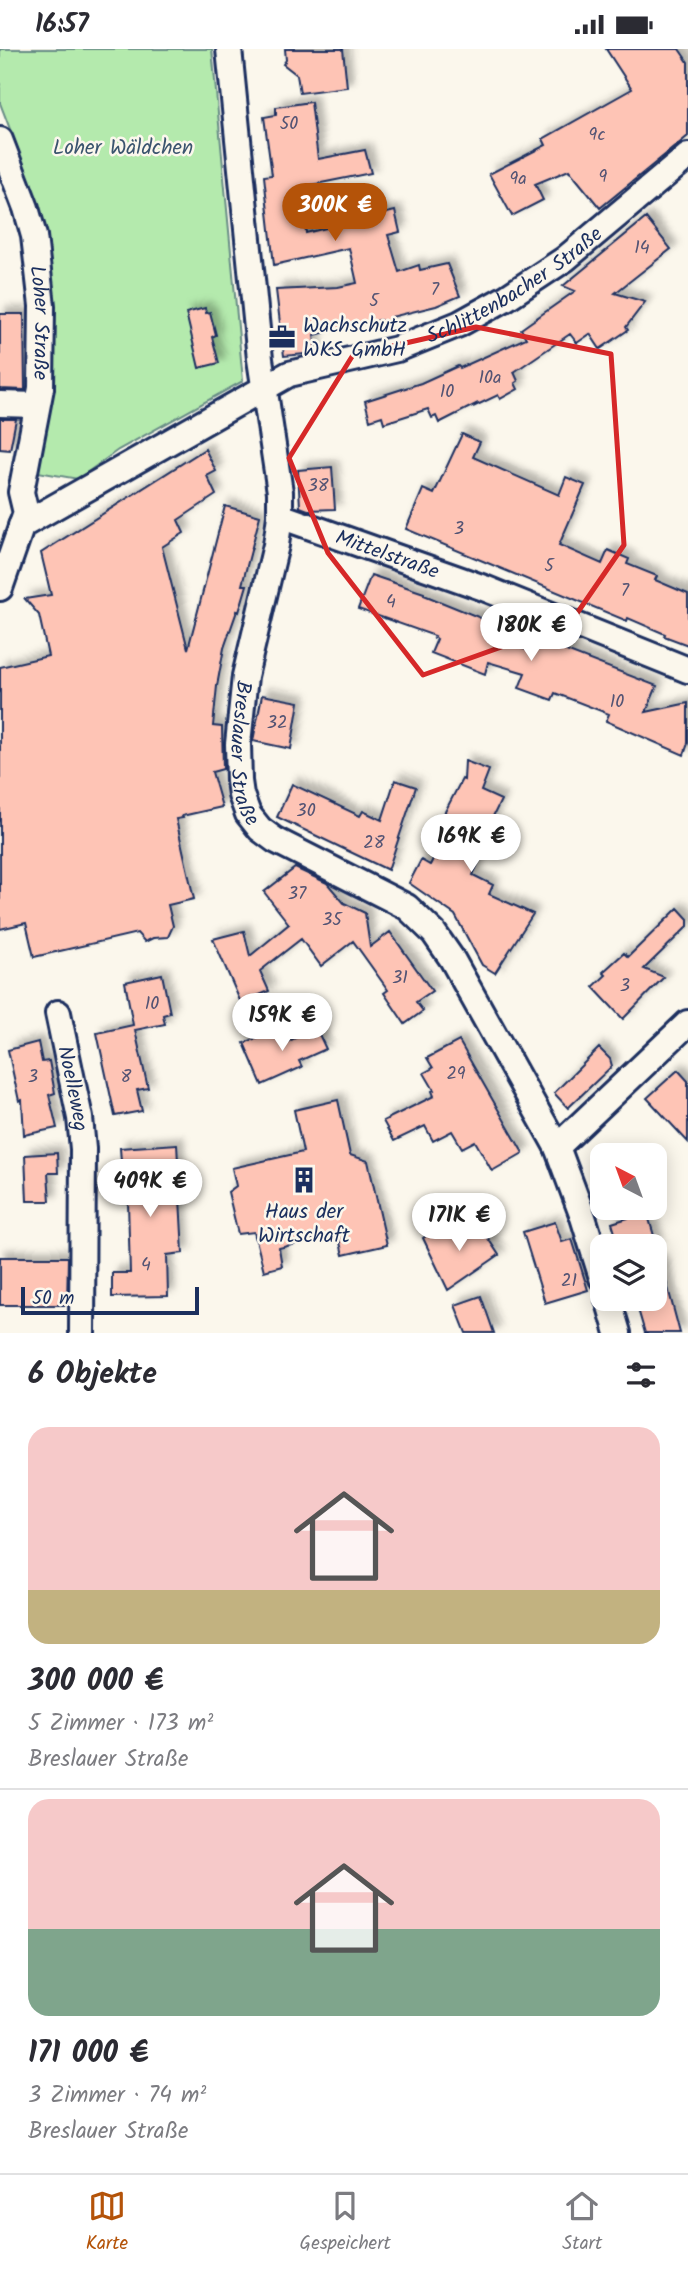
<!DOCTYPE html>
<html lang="de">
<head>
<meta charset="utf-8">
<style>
	:root { --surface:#fff; --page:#f2f2f3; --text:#2b2b33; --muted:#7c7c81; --line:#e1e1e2; --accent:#b45309 }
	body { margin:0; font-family:Kalam,sans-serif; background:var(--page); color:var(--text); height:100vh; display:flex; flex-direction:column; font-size:26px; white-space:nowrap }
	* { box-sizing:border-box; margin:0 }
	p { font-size:23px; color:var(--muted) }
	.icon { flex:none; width:38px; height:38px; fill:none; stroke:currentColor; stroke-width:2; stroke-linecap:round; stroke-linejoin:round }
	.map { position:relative; height:1284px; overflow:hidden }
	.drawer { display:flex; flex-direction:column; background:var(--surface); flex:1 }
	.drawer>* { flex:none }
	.needle { width:46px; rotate:319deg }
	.tools { position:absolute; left:590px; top:1094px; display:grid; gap:14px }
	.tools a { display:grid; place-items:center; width:77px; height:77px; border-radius:14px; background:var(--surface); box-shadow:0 4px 18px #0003; font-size:35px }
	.scale { position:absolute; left:21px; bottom:18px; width:178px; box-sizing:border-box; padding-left:7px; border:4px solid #1b2f5e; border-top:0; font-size:19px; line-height:24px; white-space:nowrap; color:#1b2f5e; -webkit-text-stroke:5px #fbf7ec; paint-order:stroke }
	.price { position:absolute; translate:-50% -60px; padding:0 16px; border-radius:24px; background:#fff; color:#222; font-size:23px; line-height:46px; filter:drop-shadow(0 2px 4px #0008) }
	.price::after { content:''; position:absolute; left:50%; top:42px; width:21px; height:16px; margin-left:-10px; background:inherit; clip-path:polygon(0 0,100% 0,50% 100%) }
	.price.on { background:var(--accent); color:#fff }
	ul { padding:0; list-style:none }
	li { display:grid; align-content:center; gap:14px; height:371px; padding:0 28px }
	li+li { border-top:2px solid var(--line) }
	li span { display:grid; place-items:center; height:217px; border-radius:21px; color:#555 }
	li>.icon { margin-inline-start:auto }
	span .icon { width:126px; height:126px; fill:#fffc; stroke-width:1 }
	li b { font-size:30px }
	h2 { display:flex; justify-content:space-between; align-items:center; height:84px; padding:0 28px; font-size:30px }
	.status { display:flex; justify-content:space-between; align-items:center; height:49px; padding:0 35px; background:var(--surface); direction:ltr }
	.status svg { height:19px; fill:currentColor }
	.dock { display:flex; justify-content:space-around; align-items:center; height:98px; border-top:2px solid var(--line); background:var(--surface); font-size:19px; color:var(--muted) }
	.dock a { display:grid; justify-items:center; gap:4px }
	.dock .on { color:var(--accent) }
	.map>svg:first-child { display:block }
	.green { fill:#b4eaad; stroke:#688c86; stroke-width:2 }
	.building { fill:#fec4b5; stroke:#1b2f5e; stroke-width:2; filter:url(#shadow) }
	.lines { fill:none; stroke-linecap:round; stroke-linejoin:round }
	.minor-casing { stroke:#1b2f5e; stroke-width:30 }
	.minor { stroke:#fbf7ec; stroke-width:24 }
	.marked { fill:none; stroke:#d62828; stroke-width:5; stroke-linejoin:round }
	.labels { text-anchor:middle; stroke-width:5; stroke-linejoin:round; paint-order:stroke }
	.number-label { font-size:18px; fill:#545474 }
	.park-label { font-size:21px; fill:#3a546e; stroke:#fbf7ec }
	.street-label { font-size:21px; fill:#1b2f5e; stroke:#fbf7ec }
	.poi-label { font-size:21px; fill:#1b2f5e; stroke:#fbf7ec; text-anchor:start }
</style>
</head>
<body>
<div class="status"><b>16:57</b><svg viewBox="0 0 49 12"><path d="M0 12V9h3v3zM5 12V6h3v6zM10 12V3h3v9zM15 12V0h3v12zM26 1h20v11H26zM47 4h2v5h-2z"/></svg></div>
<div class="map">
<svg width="688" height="1284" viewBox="0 0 688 1284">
	<defs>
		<filter id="shadow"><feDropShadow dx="6" dy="-6" stdDeviation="3.5" flood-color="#0004"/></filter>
	</defs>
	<rect width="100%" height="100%" fill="#fbf7ec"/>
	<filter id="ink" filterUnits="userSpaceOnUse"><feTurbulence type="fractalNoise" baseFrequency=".0143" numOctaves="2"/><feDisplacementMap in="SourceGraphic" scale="14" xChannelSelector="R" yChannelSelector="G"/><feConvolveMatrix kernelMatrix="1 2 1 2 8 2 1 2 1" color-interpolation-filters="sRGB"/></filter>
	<g filter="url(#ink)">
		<path class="green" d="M0,0h212l31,332 -125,69 -40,29 -40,-7 13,-78 3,-87 -8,-76 -8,-29 -38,-99z"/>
		<path class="building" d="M285,0h58l4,38 -47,6 -3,-18 -14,-11 3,-4z
			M606,0h73l9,13v74l-88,72 -31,-38 -34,14 8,16 -31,16 -23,-42 57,-29 -3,-6 89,-50z
			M311,53l7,57 47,-9 6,23 -70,14 5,46 89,-22 5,21 -12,3 11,37 20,-7 1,5 27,-6 13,32 -24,10 -45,11 -3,8 -8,-5 -66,15 2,18 -32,3 -8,-66 62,-3 19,-4 -8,-35 -75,17 -10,-89 8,-1 -8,-58 12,-2v-8z
			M646,169l25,31 -56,44 30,9 -19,25 2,3 -28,19 -10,-15 -13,9 -7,-9 -56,38 4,9 -3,2 3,6 -18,10 -2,-4 -23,11 1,-2 -37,19 -3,-7 -4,2 -4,-9 -44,14 -2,-7 -12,4 -5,-19 56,-18 37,-17 2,2 66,-30 -5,-9 54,-38 -12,-5z
			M205,259l1,5 4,-1 6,23 -4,2 7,26 -20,5 -13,-55z
			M0,265h24l1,76 -25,-1z
			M0,370h16l-6,31 -10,-1z
			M462,385l18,8 -7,15 86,38 7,-18 19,8 -26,60 43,19 6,-14 21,9 -2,5 30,12 -2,4 33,14v51l-24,-9 1,-2 -37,-16 -1,3 -221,-92 17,-40 11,5z
			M205,400l11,22 -9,5 9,19 -38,25 6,13 -22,14 26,102 37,-143 35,10 -18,69h5l-8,27 -2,-1 -13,37 -7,38 -4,40 9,1 1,42 -11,3 10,35 -40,9 1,2 -7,1 18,80 -26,6 5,21 -5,11 -15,1 -8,4 -8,-9 -103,24 -8,-34 -26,6v-262l48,-11 -9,-41 -14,-16 26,-4 -10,-42z
			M332,418l3,42 -27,1 -8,-3 -2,-37z
			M371,526l53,18v2l79,32 -5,14 36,11 4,-12 119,46 -11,26 42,-9v40l-4,12 -78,-34 3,-7 -54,-21 -3,7 -33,-12 6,-15 -37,-11 -3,12 -54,-21 6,-14 -3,-1 1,-2 -77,-27z
			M262,646l37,7 -8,47 -38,-8z
			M465,712l24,9 -8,21 20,9 -22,45 6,3 -12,27 20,10 -4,9 44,20 -38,59 -13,-8 -27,-50 -46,-32 12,-23 9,5 17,-33 -10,-5 25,-48 2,1z
			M395,731l21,7 -28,83 -111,-53 15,-33 68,32 3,-5 19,9z
			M295,819l32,15 17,20 21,10 5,34 20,-15 42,59 -16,11 7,9 -18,13 -21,-31 4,-3 -35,-49 -32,25 -20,-27 -41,32 9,20 -28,12 -28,-64 31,-8 6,25 39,-32 -25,-32z
			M678,859l10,11v7l-44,43 20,8 -41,42 -30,-32 13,-12 -3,-3 21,-19 4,4z
			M162,925l8,39 -7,2 2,9 -30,6 13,58 -11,2 5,21 -27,5 -18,-83 36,-8 -8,-43z
			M281,979l6,14 29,-14 10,21 -27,12 3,6 -40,18 -18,-42z
			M459,992l64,112 -31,18 -17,-30 -13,7 -10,-17 -19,10 -8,-15 -31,15 -11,-20 51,-25 -2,-5 2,-1 -10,-17 9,-5 -6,-10z
			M38,993l4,20 7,-1 6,32 -6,2 8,33 -33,7 -2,-35 -3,1 -11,-51z
			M599,999l11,11 2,7 -44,42 -14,-15z
			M678,1021l10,11v61l-41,-44z
			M338,1051l12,55 18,6 19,84 -44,10 -5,-21 -59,14 3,18 -18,5 -10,-39 -16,2 -10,-42 8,-6 -4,-18 71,-16 -9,-42z
			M177,1095l6,109 -16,2 1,41 -56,1v-24h18l-2,-71h-4l-4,-54z
			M57,1104l1,20h-10l2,28h-23l-2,-46z
			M647,1163l10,34h-38l-7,-23z
			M555,1173l7,20 10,-3 16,51 -43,13 -22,-71z
			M446,1174l11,17 22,-15 20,30 -51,35 -25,-52z
			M0,1208h68l-1,48h-67z
			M654,1213h7l19,71h-35l-10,-34h19z
			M481,1247l13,37h-28l-11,-28z"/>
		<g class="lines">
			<g class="minor-casing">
				<g id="minor">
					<path id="s1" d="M229,0l31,310 20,133v24l-4,29 -31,131 -7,68 1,37 2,14 7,19 12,15 15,11 132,67 27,26 18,26 105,188 26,70 19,61"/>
					<path id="s2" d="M0,91l26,68 8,28 8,70 -1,82 -20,104 5,21 -26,75"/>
					<path d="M0,355l37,1"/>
					<path id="s3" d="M280,467l204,72 204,82"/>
					<path id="s4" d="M21,477l268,-152 108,-25 62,-25 47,-26 59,-39 123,-103"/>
					<path id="s5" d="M58,964l22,105 3,31 -1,184"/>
					<path d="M557,1098l131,-124"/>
					<path d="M608,1250l10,34"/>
				</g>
			</g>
			<use href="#minor" class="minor"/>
		</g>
	</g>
	<path class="marked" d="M476,278l135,27 13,191 -53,77 -148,53 -95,-122 -39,-95 64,-103z"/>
	<defs>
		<g id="office-bare" transform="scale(2.1)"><path d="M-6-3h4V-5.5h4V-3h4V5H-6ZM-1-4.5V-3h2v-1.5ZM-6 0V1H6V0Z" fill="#1b2f5e" stroke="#fbf7ec" stroke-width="2.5" paint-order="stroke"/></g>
		<g id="building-bare" transform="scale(2.1)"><path d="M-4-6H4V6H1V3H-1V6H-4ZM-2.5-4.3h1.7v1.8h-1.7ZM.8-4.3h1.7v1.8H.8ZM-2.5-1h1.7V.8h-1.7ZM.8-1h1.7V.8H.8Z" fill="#1b2f5e" stroke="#fbf7ec" stroke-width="2.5" paint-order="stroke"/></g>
	</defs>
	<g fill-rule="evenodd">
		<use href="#office-bare" x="282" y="288"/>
		<use href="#building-bare" x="304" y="1131"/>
	</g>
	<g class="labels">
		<g class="number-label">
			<text x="289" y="80">50</text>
			<text x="597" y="91">9c</text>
			<text x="603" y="133">9</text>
			<text x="518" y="135">9a</text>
			<text x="642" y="204">14</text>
			<text x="435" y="246">7</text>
			<text x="374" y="257">5</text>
			<text x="490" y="334">10a</text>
			<text x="447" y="348">10</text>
			<text x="318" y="442">38</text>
			<text x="459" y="485">3</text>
			<text x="549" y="522">5</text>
			<text x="625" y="547">7</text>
			<text x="391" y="558">4</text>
			<text x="617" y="658">10</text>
			<text x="277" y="679">32</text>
			<text x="306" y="767">30</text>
			<text x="374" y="799">28</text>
			<text x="297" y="850">37</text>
			<text x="332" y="876">35</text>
			<text x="400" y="934">31</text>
			<text x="625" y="942">3</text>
			<text x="152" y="960">10</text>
			<text x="456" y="1030">29</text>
			<text x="33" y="1033">3</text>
			<text x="126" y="1033">8</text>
			<text x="146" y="1221">4</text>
			<text x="569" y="1237">21</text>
		</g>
		<g class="park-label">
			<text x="123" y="105">Loher Wäldchen</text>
		</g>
		<g class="street-label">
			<text dy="7" stroke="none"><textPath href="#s4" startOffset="553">Schlittenbacher Straße</textPath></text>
			<text dy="7" stroke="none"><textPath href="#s2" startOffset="189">Loher Straße</textPath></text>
			<text dy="7" stroke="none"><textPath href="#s3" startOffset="114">Mittelstraße</textPath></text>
			<text dy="7" stroke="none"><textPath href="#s1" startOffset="712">Breslauer Straße</textPath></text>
			<text dy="7" stroke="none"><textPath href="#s5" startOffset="77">Noelleweg</textPath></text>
		</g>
		<g class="poi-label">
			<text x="303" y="283">Wachschutz<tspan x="303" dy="24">WKS GmbH</tspan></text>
			<text x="304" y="1169" text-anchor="middle">Haus der<tspan x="304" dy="24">Wirtschaft</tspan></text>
		</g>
	</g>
</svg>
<div class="tools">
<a><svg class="needle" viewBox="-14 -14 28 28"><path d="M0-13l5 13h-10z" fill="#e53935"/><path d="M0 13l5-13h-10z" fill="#7c7c81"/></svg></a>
<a><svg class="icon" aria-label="layers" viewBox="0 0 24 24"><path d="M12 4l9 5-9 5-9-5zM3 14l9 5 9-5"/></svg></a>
</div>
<div class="scale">50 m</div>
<b class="price on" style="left:335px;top:194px">300K €</b>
<b class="price" style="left:531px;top:614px">180K €</b>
<b class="price" style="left:471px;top:825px">169K €</b>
<b class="price" style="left:282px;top:1004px">159K €</b>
<b class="price" style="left:150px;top:1170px">409K €</b>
<b class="price" style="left:459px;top:1204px">171K €</b>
</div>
<section class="drawer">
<h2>6 Objekte<svg class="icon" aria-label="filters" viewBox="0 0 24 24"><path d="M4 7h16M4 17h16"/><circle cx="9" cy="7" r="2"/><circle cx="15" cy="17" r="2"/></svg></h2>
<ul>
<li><span style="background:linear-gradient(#f6c9c9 75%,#c2b280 0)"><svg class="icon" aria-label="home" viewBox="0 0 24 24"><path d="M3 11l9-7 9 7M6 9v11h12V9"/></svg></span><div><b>300 000 €</b><p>5 Zimmer · 173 m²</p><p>Breslauer Straße</p></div></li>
<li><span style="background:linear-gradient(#f6c9c9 60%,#7fa58c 0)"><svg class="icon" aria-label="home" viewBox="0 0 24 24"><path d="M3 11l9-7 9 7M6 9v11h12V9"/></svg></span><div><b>171 000 €</b><p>3 Zimmer · 74 m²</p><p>Breslauer Straße</p></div></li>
</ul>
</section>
<nav class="dock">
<a class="on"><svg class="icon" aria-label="map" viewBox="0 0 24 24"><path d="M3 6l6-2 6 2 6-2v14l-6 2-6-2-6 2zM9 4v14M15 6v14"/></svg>Karte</a>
<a><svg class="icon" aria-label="saved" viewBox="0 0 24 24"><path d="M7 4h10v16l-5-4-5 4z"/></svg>Gespeichert</a>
<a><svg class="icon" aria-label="home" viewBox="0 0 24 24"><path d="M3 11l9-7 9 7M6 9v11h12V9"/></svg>Start</a>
</nav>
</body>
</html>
